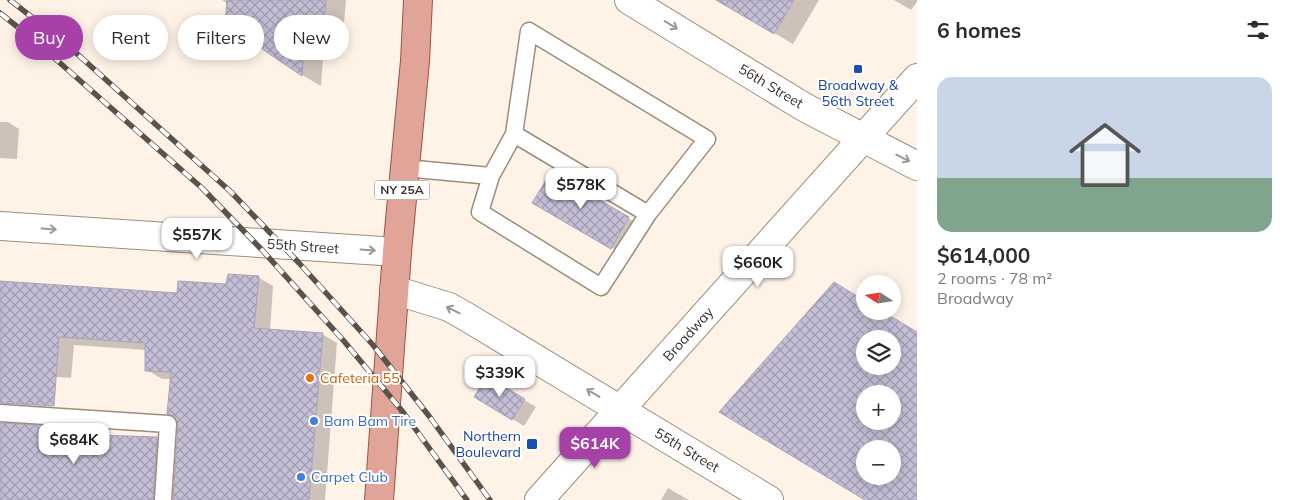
<!DOCTYPE html>
<html lang="en">
<head>
<meta charset="utf-8">
<style>
	:root { --surface:#fff; --page:#f7f7f7; --text:#2b2b33; --muted:#7c7c81; --accent:#a541a7 }
	body { margin:0; font-family:Mulish,sans-serif; background:var(--page); color:var(--text); height:100vh; display:flex; flex-direction:column; font-size:19px; white-space:nowrap }
	* { box-sizing:border-box; margin:0 }
	p { font-size:16px; color:var(--muted) }
	.icon { flex:none; width:28px; height:28px; fill:none; stroke:currentColor; stroke-width:2; stroke-linecap:round; stroke-linejoin:round }
	.map { position:relative; flex:1; overflow:hidden }
	.panel { display:flex; flex-direction:column; background:var(--surface); width:375px }
	.panel>* { flex:none }
	.hud { position:absolute; left:15px; top:15px; width:475px; height:45px; display:flex; gap:10px }
	.needle { width:32px; rotate:282deg }
	.buttons { position:absolute; left:856px; top:275px; display:grid; gap:10px }
	.buttons a { display:grid; place-items:center; width:45px; height:45px; border-radius:50%; background:var(--surface); box-shadow:0 2px 12px #0003; font-size:25px }
	.price { position:absolute; translate:-50% -42px; padding:0 11px; border-radius:10px; background:#fff; color:#222; font-size:16px; line-height:32px; filter:drop-shadow(0 1px 2px #0008) }
	.price::after { content:''; position:absolute; left:50%; top:30px; width:15px; height:11px; margin-left:-8px; background:inherit; clip-path:polygon(0 0,100% 0,50% 100%) }
	.price.current { background:var(--accent); color:#fff }
	ul { padding:0; list-style:none }
	li { display:grid; align-content:center; gap:10px; height:265px; padding:0 20px }
	li span { display:grid; place-items:center; height:155px; border-radius:15px; color:#555 }
	li>.icon { margin-inline-start:auto }
	span .icon { width:90px; height:90px; fill:#fffc; stroke-width:1 }
	li b { font-size:21px }
	h2 { display:flex; justify-content:space-between; align-items:center; height:60px; padding:0 20px; font-size:21px }
	.chip { padding:0 18px; border-radius:22px; background:var(--surface); box-shadow:0 2px 12px #0003; font-size:18px; line-height:45px }
	.chip.current { background:var(--accent); color:#fff }
	main { display:flex; flex:1; min-height:0 }
	.map>svg:first-child { display:block }
	.shadow { fill:#0003 }
	.building { fill:url(#building-cross-hatch); stroke:#a8a4ba; fill-rule:evenodd }
	.lines { fill:none; stroke-linecap:round; stroke-linejoin:round }
	.lane-casing { stroke:#9e8c7b; stroke-width:19 }
	.street-casing { stroke:#9e8c7b; stroke-width:30 }
	.secondary-casing { stroke:#9e8c7b; stroke-width:30 }
	.primary-casing { stroke:#995545; stroke-width:30 }
	.lane { stroke:#fff; stroke-width:16 }
	.street { stroke:#fff; stroke-width:28 }
	.secondary { stroke:#fff; stroke-width:28 }
	.primary { stroke:#e1a498; stroke-width:28 }
	.rail-casing { stroke:#5b524a; stroke-width:5.5 }
	.rail { stroke:#fff; stroke-width:4; stroke-dasharray:11; stroke-linecap:butt }
	.oneway { stroke:#9c9894 }
	.transit-dot { fill:#1a4fb4; stroke:#fff; stroke-width:2 }
	.food-dot { fill:#e8710a; stroke:#fff; stroke-width:2 }
	.shop-dot { fill:#3f7fe0; stroke:#fff; stroke-width:2 }
	.labels { text-anchor:middle; stroke-width:4; stroke-linejoin:round; paint-order:stroke }
	.shield { fill:#fff; stroke:#746f6a; stroke-width:1 }
	.shield-label { font-size:12px; font-weight:bold; fill:#39312a }
	.transit-label { font-size:14px; fill:#164399; stroke:#fff }
	.street-label { font-size:14px; fill:#39312a; stroke:#fff }
	.food-label { font-size:14px; fill:#c56008; stroke:#fff; text-anchor:start }
	.shop-label { font-size:14px; fill:#366cbe; stroke:#fff; text-anchor:start }
</style>
</head>
<body>
<main>
<div class="map">
<svg width="917" height="500" viewBox="0 0 917 500">
	<defs>
		<pattern id="building-cross-hatch" width="8" height="8" patternUnits="userSpaceOnUse" patternTransform="scale(1.25)"><rect width="8" height="8" fill="#c4bfd6"/><path d="M0 0l8 8M0 8l8-8" fill="none" stroke="#a09cae"/></pattern>
	</defs>
	<rect width="100%" height="100%" fill="#fff3e8"/>
	<path class="shadow" d="M222,0h124l-4,45 -18,-1 -3,42 -19,-11 -75,-52 1,-19z
		M719,0h100l-26,44z
		M894,0h23v2l-6,8z
		M0,122h8l11,7 -2,30 -17,-1z
		M551,174l89,51 -17,29 -89,-51z
		M258,277l15,9 -3,44 52,4 15,9 -12,157h-151l5,-76 -3,-6 -8,-5 3,-34h-9l-15,-9 -1,-20 -72,-5 -3,33 -71,-5v-91l178,13 49,-9z
		M487,378l49,29 -12,19 -48,-29z
		M0,428l157,11 15,8 -4,53h-168z
		M668,488l19,11 2,1h-28z"/>
	<path class="building" d="M227,0h99l-3,35 -18,-2 -3,43 -77,-52z
		M716,0h78l-20,34z
		M551,172l78,45 -18,32 -79,-46z
		M228,274l31,2 -5,52 69,5 -14,167h-136l5,-75 -4,-9 -7,-2 4,-42 -26,-1v-28l-86,-6 -5,69 -54,-3v-122l177,12 1,-12 48,3z
		M834,282l31,19v10h17l35,21v168h-52l-146,-88zM865,339h27v27h-27zM865,394h27v27h-27zM865,449h27v27h-27z
		M487,376l38,23 -13,21 -38,-23z
		M0,423l52,3v3l49,3v3l56,2 -4,63h-153z"/>
	<g class="lines">
		<g class="lane-casing">
			<path id="lane" d="M404,168l87,8 23,-42 15,-103 178,108 -59,75 -134,-80
				M491,176l-11,36 121,75 47,-73
				M0,413l168,11 -5,76"/>
		</g>
		<g class="street-casing">
			<path id="street" d="M629,0l175,107 113,59
				M0,226l397,26
				M394,290l55,17 16,9 304,184"/>
		</g>
		<g class="secondary-casing">
			<path id="secondary" d="M539,500l378,-422"/>
		</g>
		<g class="primary-casing">
			<path id="primary" d="M379,500l18,-248 18,-191 3,-61"/>
		</g>
		<use href="#lane" class="lane"/>
		<use href="#street" class="street"/>
		<use href="#secondary" class="secondary"/>
		<use href="#primary" class="primary"/>
		<g class="rail-casing">
			<path id="rail" d="M10,0l55,43 166,149 68,71 74,82 56,71 61,84
				M0,13l35,28 167,147 61,63 80,89 60,72 64,88"/>
		</g>
		<use href="#rail" class="rail"/>
	</g>
	<defs><path id="oneway-shaft" d="M-6 0H5M1.5-3L5.5 0L1.5 3" fill="none" stroke-width="1.6" stroke-linecap="round" stroke-linejoin="round" transform="scale(1.25)"/></defs>
	<g class="oneway">
		<use href="#oneway-shaft" transform="translate(671 25) rotate(31)"/>
		<use href="#oneway-shaft" transform="translate(903 158) rotate(27)"/>
		<use href="#oneway-shaft" transform="translate(49 229) rotate(4)"/>
		<use href="#oneway-shaft" transform="translate(368 250) rotate(4)"/>
		<use href="#oneway-shaft" transform="translate(453 310) rotate(-154)"/>
		<use href="#oneway-shaft" transform="translate(593 393) rotate(-149)"/>
	</g>
	<g class="transit-dot">
		<rect x="853" y="64" width="10" height="10" rx="2.5"/>
		<rect x="526" y="438" width="12" height="12" rx="2.5"/>
	</g>
	<circle class="food-dot" cx="310" cy="378" r="5"/>
	<g class="shop-dot">
		<circle cx="314" cy="421" r="5"/>
		<circle cx="301" cy="477" r="5"/>
	</g>
	<g class="labels">
		<rect class="shield" x="374.5" y="180.5" width="55" height="19" rx="4"/>
		<g class="shield-label">
			<text x="402" y="194">NY 25A</text>
		</g>
		<g class="transit-label">
			<text x="858" y="90">Broadway &amp;<tspan x="858" dy="16">56th Street</tspan></text>
			<text x="521" y="441" text-anchor="end">Northern<tspan x="521" dy="16">Boulevard</tspan></text>
		</g>
		<g class="street-label">
			<text transform="translate(771 86) rotate(31)" y="5">56th Street</text>
			<text transform="translate(303 246) rotate(4)" y="5">55th Street</text>
			<text transform="translate(688 334) rotate(-48)" y="5">Broadway</text>
			<text transform="translate(687 450) rotate(31)" y="5">55th Street</text>
		</g>
		<g class="food-label">
			<text x="320" y="383">Cafeteria 55</text>
		</g>
		<g class="shop-label">
			<text x="324" y="426">Bam Bam Tire</text>
			<text x="311" y="482">Carpet Club</text>
		</g>
	</g>
</svg>
<div class="buttons">
<a><svg class="needle" viewBox="-14 -14 28 28"><path d="M0-13l5 13h-10z" fill="#e53935"/><path d="M0 13l5-13h-10z" fill="#7c7c81"/></svg></a>
<a><svg class="icon" aria-label="layers" viewBox="0 0 24 24"><path d="M12 4l9 5-9 5-9-5zM3 14l9 5 9-5"/></svg></a>
<a>+</a>
<a>−</a>
</div>
<b class="price" style="left:581px;top:210px">$578K</b>
<b class="price" style="left:197px;top:260px">$557K</b>
<b class="price" style="left:758px;top:288px">$660K</b>
<b class="price" style="left:500px;top:398px">$339K</b>
<b class="price" style="left:74px;top:465px">$684K</b>
<b class="price current" style="left:595px;top:469px">$614K</b>
<div class="hud">
<a class="chip current">Buy</a>
<a class="chip">Rent</a>
<a class="chip">Filters</a>
<a class="chip">New</a>
</div>
</div>
<section class="panel">
<h2>6 homes<svg class="icon" aria-label="filters" viewBox="0 0 24 24"><path d="M4 7h16M4 17h16"/><circle cx="9" cy="7" r="2"/><circle cx="15" cy="17" r="2"/></svg></h2>
<ul>
<li><span style="background:linear-gradient(#c9d6e8 65%,#7fa58c 0)"><svg class="icon" aria-label="home" viewBox="0 0 24 24"><path d="M3 11l9-7 9 7M6 9v11h12V9"/></svg></span><div><b>$614,000</b><p>2 rooms · 78 m²</p><p>Broadway</p></div></li>
</ul>
</section>
</main>
</body>
</html>
